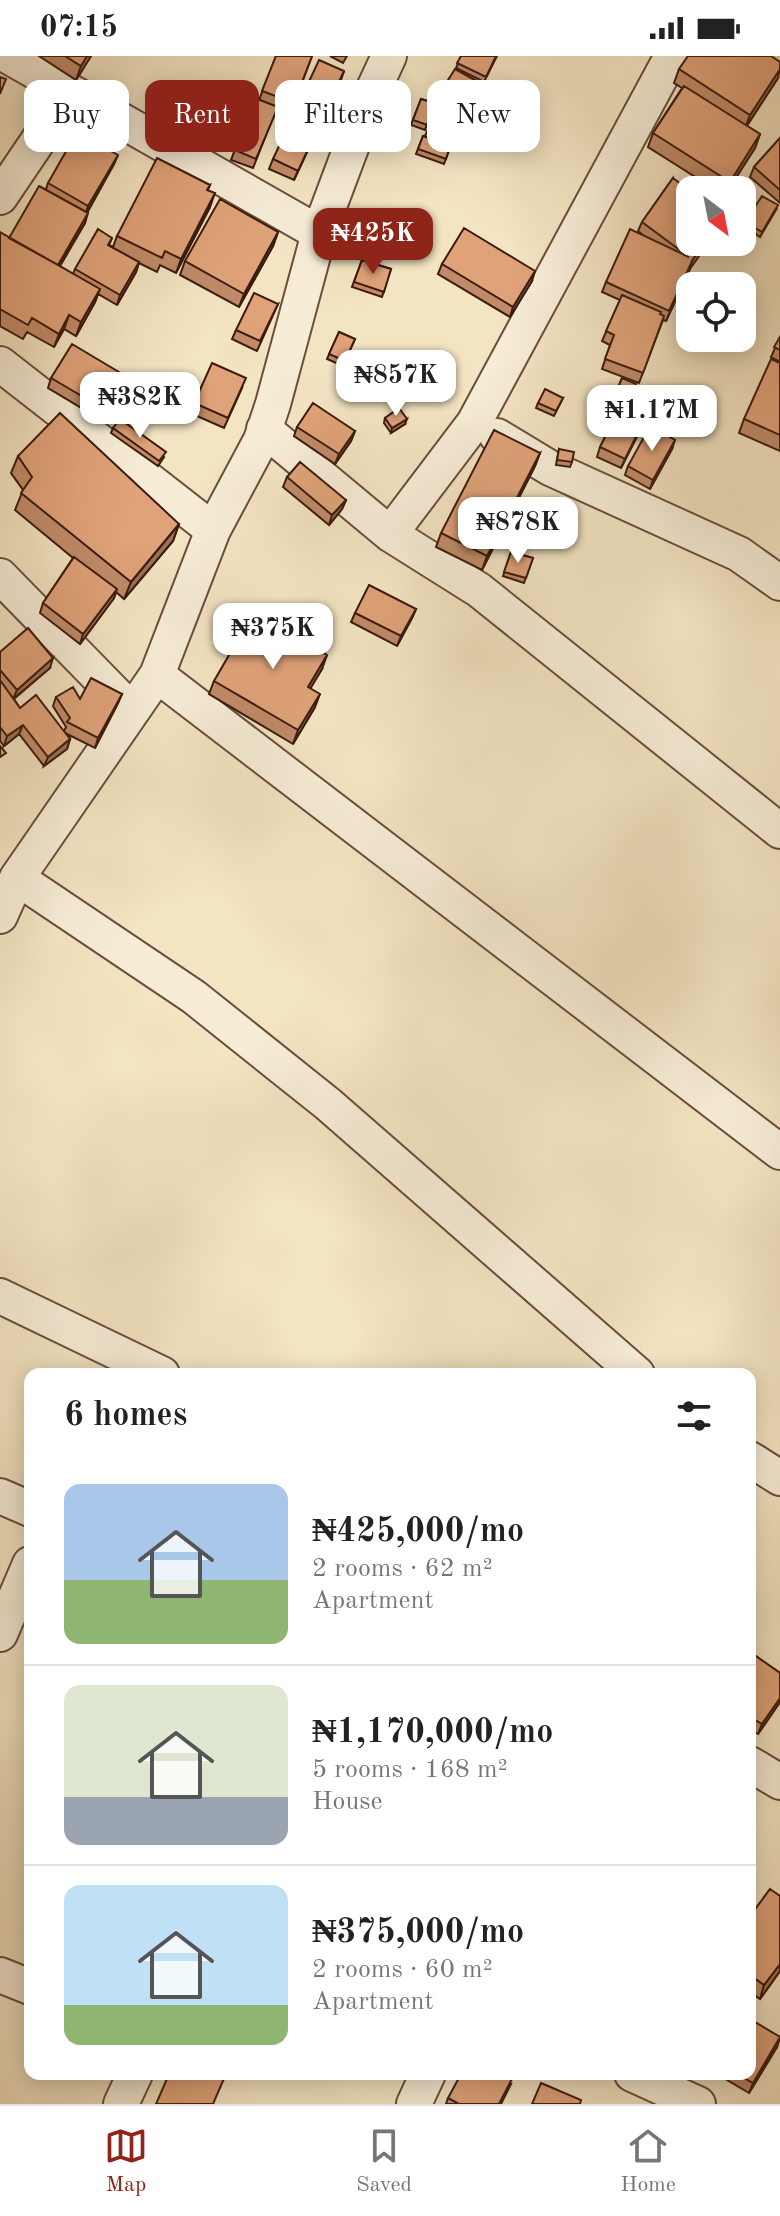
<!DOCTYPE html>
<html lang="en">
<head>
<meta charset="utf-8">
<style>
	:root { --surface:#fff; --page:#f6f6f6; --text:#222; --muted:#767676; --line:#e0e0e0; --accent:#8f2418 }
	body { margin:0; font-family:"Old Standard TT",serif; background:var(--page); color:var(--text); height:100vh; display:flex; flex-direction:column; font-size:30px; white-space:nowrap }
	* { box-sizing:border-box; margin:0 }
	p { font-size:26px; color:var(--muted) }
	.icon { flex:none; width:44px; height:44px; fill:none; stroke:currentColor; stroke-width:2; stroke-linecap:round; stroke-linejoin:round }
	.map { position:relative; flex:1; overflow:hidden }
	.side { position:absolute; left:24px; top:1312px; width:732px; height:712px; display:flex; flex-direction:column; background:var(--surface); border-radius:16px; box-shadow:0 4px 20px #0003 }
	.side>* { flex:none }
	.guide { position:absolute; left:24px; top:24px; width:732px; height:72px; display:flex; gap:16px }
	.needle { width:52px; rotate:148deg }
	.buttons { position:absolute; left:676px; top:120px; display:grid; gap:16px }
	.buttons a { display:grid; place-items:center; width:80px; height:80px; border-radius:16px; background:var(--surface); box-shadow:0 4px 20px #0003; font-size:40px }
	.price { position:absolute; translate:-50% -68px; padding:0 18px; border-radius:16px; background:#fff; color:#222; font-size:26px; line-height:52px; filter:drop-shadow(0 2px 4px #0008) }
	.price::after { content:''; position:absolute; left:50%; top:48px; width:24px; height:18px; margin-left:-12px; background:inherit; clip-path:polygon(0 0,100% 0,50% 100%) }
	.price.active { background:var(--accent); color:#fff }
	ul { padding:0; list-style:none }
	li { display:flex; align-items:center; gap:24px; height:200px; padding:0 40px }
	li+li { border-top:2px solid var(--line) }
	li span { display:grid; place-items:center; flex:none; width:224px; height:160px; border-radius:16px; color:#555 }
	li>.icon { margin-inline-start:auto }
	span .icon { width:96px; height:96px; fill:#fffc; stroke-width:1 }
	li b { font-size:34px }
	h2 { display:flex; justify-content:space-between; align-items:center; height:96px; padding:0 40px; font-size:34px }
	.pill { padding:0 28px; border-radius:16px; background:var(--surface); box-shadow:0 4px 20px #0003; font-size:28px; line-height:72px }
	.pill.active { background:var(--accent); color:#fff }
	.status { display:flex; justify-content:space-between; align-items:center; height:56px; padding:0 40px; background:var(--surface); direction:ltr }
	.status svg { height:22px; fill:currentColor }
	.tab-bar { display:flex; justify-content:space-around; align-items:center; height:112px; border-top:2px solid var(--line); background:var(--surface); font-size:22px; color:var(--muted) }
	.tab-bar a { display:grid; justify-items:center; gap:4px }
	.tab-bar .active { color:var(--accent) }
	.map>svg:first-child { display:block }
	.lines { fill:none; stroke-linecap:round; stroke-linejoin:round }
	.minor-casing { stroke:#6a4d3b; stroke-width:38 }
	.minor { stroke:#f7edd7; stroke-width:34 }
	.wall { fill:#c08b68; stroke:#3c1b0e; stroke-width:2; fill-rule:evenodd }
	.shaded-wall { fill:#9c7155; stroke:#3c1b0e; stroke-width:2 }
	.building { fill:#dfa279; stroke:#3c1b0e; stroke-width:2 }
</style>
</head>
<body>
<div class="status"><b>07:15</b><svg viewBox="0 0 49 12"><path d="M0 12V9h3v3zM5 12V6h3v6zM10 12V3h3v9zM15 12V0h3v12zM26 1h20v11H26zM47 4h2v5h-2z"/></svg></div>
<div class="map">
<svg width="780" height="2048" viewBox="0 0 780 2048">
	<rect width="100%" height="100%" fill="#f3e4c2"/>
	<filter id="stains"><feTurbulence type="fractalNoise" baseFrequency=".0025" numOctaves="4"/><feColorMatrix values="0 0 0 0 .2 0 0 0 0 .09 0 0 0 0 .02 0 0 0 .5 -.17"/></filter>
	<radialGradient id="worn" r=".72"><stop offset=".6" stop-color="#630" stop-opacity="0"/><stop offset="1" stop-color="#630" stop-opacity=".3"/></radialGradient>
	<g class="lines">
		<g class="minor-casing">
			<path id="minor" d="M8,0l311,177
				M0,141l71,-105
				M0,308l213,166
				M264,373l126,105 89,56 301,241
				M497,380l53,32 189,86 41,29
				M390,478l84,-111 198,-367
				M0,520l131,134
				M157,619l623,477
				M17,822l177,119 134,107 309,270
				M0,860l17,-38 140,-203 56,-145 48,-90 12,-36 46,-171 51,-136 19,-41
				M0,1240l162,78
				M750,1403l30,19
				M0,1440l30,13
				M0,1578l30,-70
				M750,1708l30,18
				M0,1919l30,12
				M632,2018l66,30
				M121,2048l14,-30
				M414,2048l14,-30"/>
		</g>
		<use href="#minor" class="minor"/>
	</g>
	<path class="wall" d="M39,0h52l-15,24z
		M276,0h36l-21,56 -14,-5 -24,61 -22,-8 24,-62 4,2z
		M330,0h17l-4,7z
		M461,0h36l-13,26 -28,-14z
		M679,13l99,9 -31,48 13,8 -5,14 -27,42h-12l-68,-43 5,-14 29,-45 -8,-5z
		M344,15l-50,109 -25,-11 4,-10z
		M443,32l39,2 -18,34 4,1 -12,25 -6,-2 -6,16 -28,-10 7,-18h2l10,-22 -1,-1 8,-19zM453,66l3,1 -10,21h-2z
		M421,43l13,4 -9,27 -14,-5z
		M780,82v65l-30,-26 4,-10z
		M114,108l-27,49 -2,10 -25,43 13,8 2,-5 37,-31 -3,7 4,2 4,-11 93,-51 -2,5 2,17 -34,66 -16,-8 -3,7 -18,-9 -3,9 -19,33 -19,-11 -3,8 -19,34 -12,-7 -10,18 -27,-15 -4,7 -23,-13v-93l9,5 37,-49 2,-6z
		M673,122l17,91 -24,52 -3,-1 -24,63 -37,-14 8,-24 -8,-4 18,-41 -18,-8 4,-10 38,-46 -6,-5 4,-9z
		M776,154l-16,27 -16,-11 1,-4z
		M278,176l-5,14 -34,61 -59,-32 5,-14z
		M362,204l29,9 -9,28 -30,-10z
		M442,208l90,17 -22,36 -72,-43z
		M278,248l-21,47 -25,-12 4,-9z
		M339,276l16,7 -12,27 -16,-7z
		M780,281v25l-9,-5z
		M780,307v88l-41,-18 5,-14z
		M51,322l74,9 -20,35 -57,-34z
		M622,322l9,16 18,19 -28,55 -24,-11 3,-10 24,-48 -9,-4z
		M242,332l-18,40 -34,-15 4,-10z
		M659,341l29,11 -7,12 -24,-18z
		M563,342l-9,18 -18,-8 2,-5z
		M385,362l20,6 -14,9 -7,-10z
		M297,371l58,4 -4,10 -16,23 -41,-28z
		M113,372l51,29 -6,9 -47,-33z
		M559,393l13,13 -2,5 -14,-2z
		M672,393l-22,40 -25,-14 3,-9z
		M540,397l-5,13 -53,104 -46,-23 5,-14z
		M18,400l161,68 -6,17 -49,58 -8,-7 -2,6 -34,46 -40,-31 3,-10 30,-45 -58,-48 8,-20 -12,-17z
		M287,421l59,23 -4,9 -13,16 -46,-38z
		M511,496l22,6 -9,25 -21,-7z
		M416,553l-4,9 -15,28 -46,-24 4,-9z
		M0,596l50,16 -36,31 6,9 44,23 2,-4 -13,-21 3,-9 24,2 42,-5 -4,9 -23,45 -30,-15 5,6 -3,10 -23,17 -25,-32 -15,12 -4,-5z
		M322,613l-12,19 5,19 -22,37 -84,-50 5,-13z
		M750,1596l30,21v29l-22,32 -8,-5z
		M750,1860l30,55 -20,28 -10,-7z
		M777,1991l-28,46 -32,-19h33z
		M511,2028l-10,20h-55l2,-6z"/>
	<path class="shaded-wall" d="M87,0h4l-15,24 5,-14z
		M780,13l-2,9 -33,50 5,-13z
		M344,15l-3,9 -47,100 4,-9z
		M760,78l-5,14 -27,42h-1l3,-8z
		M118,99l-4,9 -29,52 3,-10z
		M215,137l-5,14 -34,66 5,-14z
		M88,157l-3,10 -31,53 4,-10z
		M278,176l-5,14 -34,61 5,-13z
		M706,186h3l-19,27 -24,52 27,-62z
		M139,206l-3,10 -19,33 3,-10z
		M535,215l-3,10 -22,36 3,-10z
		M100,233l-5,13 -19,34 5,-14z
		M69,259l-5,14 -10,18 5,-13z
		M129,322l-4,9 -20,35 4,-10z
		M652,348l-3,9 -28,55 4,-9z
		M407,363l-2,5 -14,9 1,-5z
		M355,375l-4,10 -16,23 4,-10z
		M675,384l-3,9 -22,40 3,-9z
		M540,397l-5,13 -53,104 5,-14z
		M346,444l-4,9 -13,16 3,-10z
		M179,468l-6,17 -49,58 7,-17z
		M117,533l-3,9 -34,46 3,-10z
		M416,553l-4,9 -15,28 4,-10z
		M327,599l-5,14 -19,32 5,-14z
		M53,602l-3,10 -37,31 4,-9z
		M122,638l-4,9 -23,45 3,-10z
		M320,638l-5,13 -22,37 5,-14z
		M23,669l-4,9 -15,12 3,-10z
		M70,683l-3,10 -23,17 4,-9z
		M780,1642v4l-22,32 4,-10z
		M780,1908v7l-20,28 4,-14z
		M780,1982l-3,9 -28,46 4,-10z"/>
	<path class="building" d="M65,0h22l-6,10z
		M276,0h36l-18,47 -32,-12z
		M461,0h35l-10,21 -29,-14z
		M688,0h83l9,6v7l-30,46 -71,-46z
		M319,4l25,11 -46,100 -25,-12z
		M455,13l29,16 -11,20 -30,-17z
		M0,21l6,2 -6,15z
		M684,30l76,48 -30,48 -77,-49z
		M443,38l29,13 -7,15 -29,-14z
		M255,42l23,9 -22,52 -21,-9z
		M421,43l13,4 -7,22 -14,-5z
		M436,56l18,8 -8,20 -19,-8z
		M457,64l11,5 -10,20 -11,-5z
		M77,76l41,23 -30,51 -40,-23z
		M423,80l27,10 -4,13 -28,-10z
		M780,82v52l-26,-23z
		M157,102l53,27 -3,5 8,3 -34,66 -16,-8 -3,7 -45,-22z
		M673,122l17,13v51h16l-13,17 -24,52 -63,-29 24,-53 59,28 -47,-35z
		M39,130l49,27 -30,52 -49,-27z
		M762,140l16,9 -16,27 -17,-10z
		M220,143l58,33 -34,62 -59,-33z
		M464,172l71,43 -22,36 -71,-43z
		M98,173l14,9 -4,7 31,17 -19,33 -45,-26z
		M0,176l100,57 -19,33 -12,-7 -10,19 -27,-16 -4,7 -28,-16z
		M362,204l29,9 -7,23 -30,-10z
		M254,237l24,11 -18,37 -24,-11z
		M622,239l39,17 -1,2 4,2 -21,57 -38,-14 9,-24 -8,-4z
		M339,276l16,7 -10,22 -16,-7z
		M780,281v13l-6,-3z
		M72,288l57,34 -20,34 -58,-34z
		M771,303l9,4v72l-36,-16z
		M212,307l34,15 -18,40 -34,-15z
		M622,322l14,6 -5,10 -3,-2 -1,2 -10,-4z
		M545,333l18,9 -7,13 -18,-8z
		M664,335l24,17 -5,7 -24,-18z
		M628,336l24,12 -27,55 -25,-12z
		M313,347l42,28 -16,23 -42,-27z
		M399,352l8,11 -15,9 -7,-10z
		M60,357l119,111 -48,58 -110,-89 11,-16 -14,-21z
		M120,363l46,33 -7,9 -46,-33z
		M650,370l25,14 -22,40 -25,-14z
		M494,374l46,23 -53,103 -46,-23z
		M559,393l15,3 -2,10 -15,-2z
		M300,406l46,38 -14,15 -45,-38z
		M511,496l22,6 -7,20 -22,-6z
		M74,501l43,32 -34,45 -40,-31z
		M369,529l47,24 -15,27 -46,-23z
		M254,556l73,43 -19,32 12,7 -22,36 -84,-49z
		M28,572l25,30 -36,32 -17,-20v-18z
		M91,622l31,16 -24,44 -31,-16 3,-4 -14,-21 17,-10 7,12z
		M0,624l20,28 16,-13 34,44 -22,18 -25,-32 -16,11 -7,-9z
		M0,690l6,7 -6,4z
		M750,1596l30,21v25l-18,26 -12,-7z
		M770,1833l10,7v68l-16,21 -14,-10v-59z
		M750,1963l30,18 -27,46 -16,-9h13z
		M169,2018h57l-13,30h-57z
		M461,2018h52l1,1 -15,29h-40l-11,-6z
		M541,2027l40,17 -1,4h-48z"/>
	<rect width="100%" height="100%" filter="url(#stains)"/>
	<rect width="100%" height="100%" fill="url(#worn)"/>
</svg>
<div class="buttons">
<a><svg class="needle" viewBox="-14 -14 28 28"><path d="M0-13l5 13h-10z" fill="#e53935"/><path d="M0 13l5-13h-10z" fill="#767676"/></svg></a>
<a><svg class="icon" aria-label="locate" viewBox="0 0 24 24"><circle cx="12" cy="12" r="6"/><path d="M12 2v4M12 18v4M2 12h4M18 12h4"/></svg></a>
</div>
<b class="price active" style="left:373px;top:220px">₦425K</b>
<b class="price" style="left:396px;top:362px">₦857K</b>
<b class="price" style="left:140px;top:384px">₦382K</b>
<b class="price" style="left:652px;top:397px">₦1.17M</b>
<b class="price" style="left:518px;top:509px">₦878K</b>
<b class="price" style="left:273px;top:615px">₦375K</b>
<div class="guide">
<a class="pill">Buy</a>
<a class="pill active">Rent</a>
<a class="pill">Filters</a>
<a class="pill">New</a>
</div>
<section class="side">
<h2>6 homes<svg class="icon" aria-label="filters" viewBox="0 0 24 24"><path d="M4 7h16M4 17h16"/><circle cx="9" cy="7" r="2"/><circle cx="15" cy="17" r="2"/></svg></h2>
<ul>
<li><span style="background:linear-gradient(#a9c7e8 60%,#8fb573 0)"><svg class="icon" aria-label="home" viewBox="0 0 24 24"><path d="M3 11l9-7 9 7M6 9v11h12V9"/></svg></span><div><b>₦425,000/mo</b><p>2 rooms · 62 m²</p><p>Apartment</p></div></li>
<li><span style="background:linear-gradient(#dfe7d0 70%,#9aa5b1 0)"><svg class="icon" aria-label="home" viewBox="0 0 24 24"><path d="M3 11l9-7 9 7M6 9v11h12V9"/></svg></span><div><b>₦1,170,000/mo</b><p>5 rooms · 168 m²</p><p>House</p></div></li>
<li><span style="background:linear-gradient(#bfe0f5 75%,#8fb573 0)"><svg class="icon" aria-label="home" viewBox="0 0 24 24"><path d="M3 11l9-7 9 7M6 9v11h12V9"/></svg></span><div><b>₦375,000/mo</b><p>2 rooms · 60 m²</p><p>Apartment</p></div></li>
</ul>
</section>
</div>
<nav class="tab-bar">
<a class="active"><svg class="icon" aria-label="map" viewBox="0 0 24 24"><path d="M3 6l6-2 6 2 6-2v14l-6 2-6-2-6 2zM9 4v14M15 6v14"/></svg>Map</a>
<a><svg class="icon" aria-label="saved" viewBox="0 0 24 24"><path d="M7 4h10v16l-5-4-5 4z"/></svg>Saved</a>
<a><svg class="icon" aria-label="home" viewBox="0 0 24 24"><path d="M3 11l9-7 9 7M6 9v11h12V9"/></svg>Home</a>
</nav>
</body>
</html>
